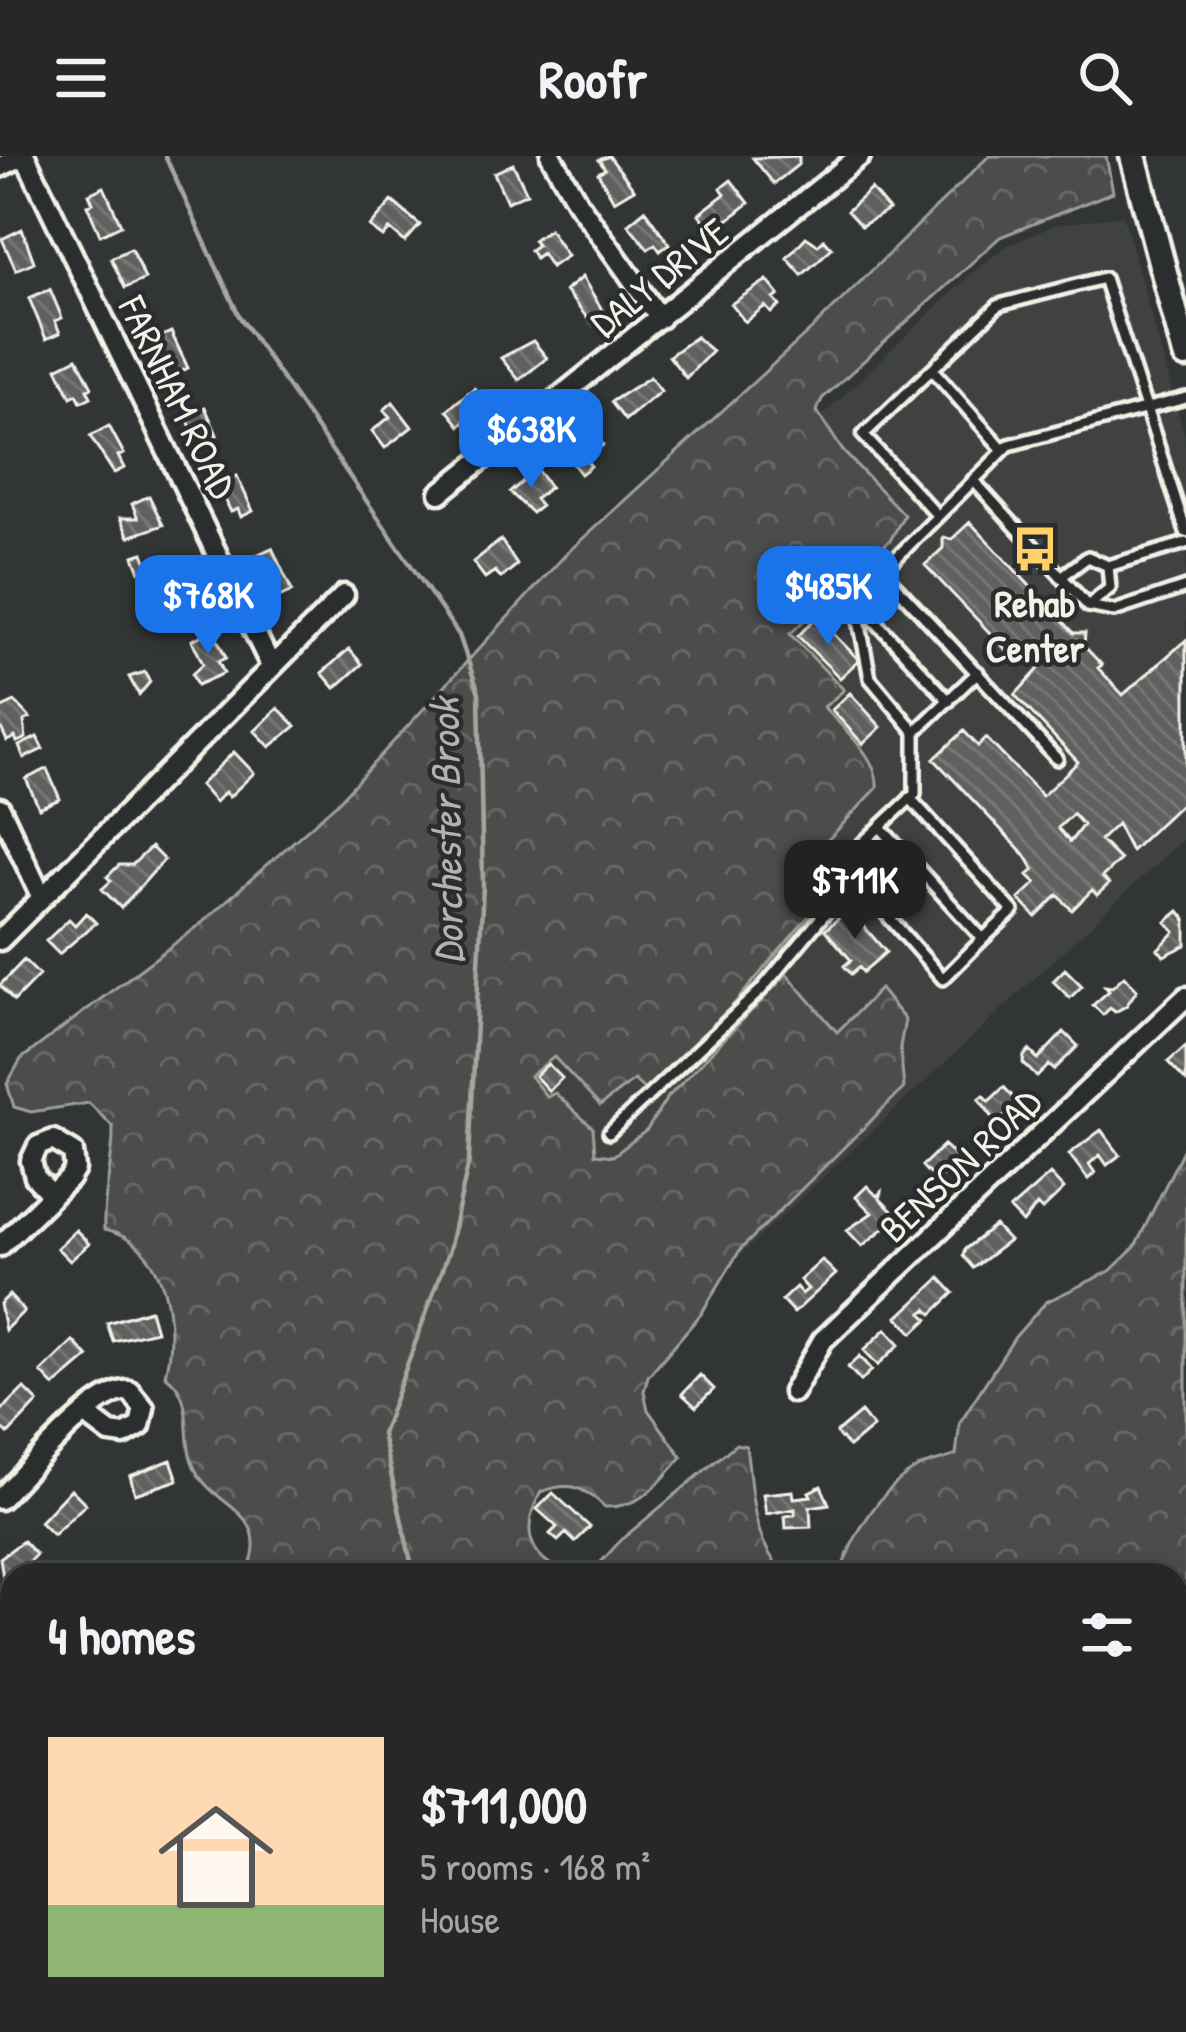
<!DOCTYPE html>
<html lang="en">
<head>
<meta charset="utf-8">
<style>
	:root { --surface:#262828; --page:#2e3030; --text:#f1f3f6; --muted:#a4a6a8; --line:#424445; --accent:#1a73e8 }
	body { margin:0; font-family:"Patrick Hand",sans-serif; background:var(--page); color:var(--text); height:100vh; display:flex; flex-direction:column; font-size:45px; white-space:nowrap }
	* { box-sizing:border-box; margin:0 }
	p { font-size:39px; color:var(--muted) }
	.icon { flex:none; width:66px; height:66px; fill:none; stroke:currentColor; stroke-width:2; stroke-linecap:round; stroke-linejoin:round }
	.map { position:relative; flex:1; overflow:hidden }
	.details { position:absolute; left:0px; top:1407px; width:1188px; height:471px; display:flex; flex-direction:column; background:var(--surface); border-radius:36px 36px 0 0; box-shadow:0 12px 48px #0002,0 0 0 3px var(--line) }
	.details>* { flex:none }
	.price { position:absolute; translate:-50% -102px; padding:0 27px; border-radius:24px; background:var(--accent); color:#fff; font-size:39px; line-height:78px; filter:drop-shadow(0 3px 6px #0008) }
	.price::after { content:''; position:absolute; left:50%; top:72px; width:36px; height:27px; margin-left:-18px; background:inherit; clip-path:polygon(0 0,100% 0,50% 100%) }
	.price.selected { background:#222; color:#fff }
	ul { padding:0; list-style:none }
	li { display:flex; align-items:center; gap:36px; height:300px; padding:0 48px }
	li span { display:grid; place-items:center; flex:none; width:336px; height:240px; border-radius:0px; color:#555 }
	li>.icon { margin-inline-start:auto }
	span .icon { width:144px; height:144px; fill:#fffc; stroke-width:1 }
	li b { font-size:51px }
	h2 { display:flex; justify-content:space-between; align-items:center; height:144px; padding:0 48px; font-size:51px }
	header { display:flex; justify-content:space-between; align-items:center; height:156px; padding:0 48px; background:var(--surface); font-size:54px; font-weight:800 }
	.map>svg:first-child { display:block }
	.built { fill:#404242 }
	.forest { fill:url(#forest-crowns); stroke:#a09f9a; stroke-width:3 }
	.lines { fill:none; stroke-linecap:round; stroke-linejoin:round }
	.stream { stroke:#a6a5a0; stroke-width:4.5 }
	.building { fill:url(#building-back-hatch); stroke:#f4f1e8; stroke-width:3; fill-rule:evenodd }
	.lane-casing { stroke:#f4f1e8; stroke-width:18 }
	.street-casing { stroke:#f4f1e8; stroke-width:27 }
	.secondary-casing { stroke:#f4f1e8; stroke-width:33 }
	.lane { stroke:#2a2d2e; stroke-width:9 }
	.street { stroke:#2a2d2e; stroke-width:18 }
	.secondary { stroke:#2a2d2e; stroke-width:24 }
	.labels { text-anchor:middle; stroke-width:9; stroke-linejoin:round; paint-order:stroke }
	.street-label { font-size:39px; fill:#f4f1e8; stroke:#2a2d2e }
	.poi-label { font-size:39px; font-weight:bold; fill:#f4f1e8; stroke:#2a2d2e }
	.water-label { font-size:42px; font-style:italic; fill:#b3b2ac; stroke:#2a2d2e }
</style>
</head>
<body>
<header><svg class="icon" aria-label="menu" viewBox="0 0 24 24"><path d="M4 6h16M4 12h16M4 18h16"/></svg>Roofr<svg class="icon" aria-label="search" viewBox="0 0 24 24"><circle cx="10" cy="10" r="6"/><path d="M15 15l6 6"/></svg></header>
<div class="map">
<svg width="1186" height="1876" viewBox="0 0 1186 1876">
	<defs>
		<pattern id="forest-crowns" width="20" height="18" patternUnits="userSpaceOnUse" patternTransform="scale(3)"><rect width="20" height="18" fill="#4b4d4c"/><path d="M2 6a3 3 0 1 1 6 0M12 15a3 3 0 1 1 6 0" fill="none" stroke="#666766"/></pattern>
		<pattern id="building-back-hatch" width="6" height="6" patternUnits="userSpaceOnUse" patternTransform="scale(3)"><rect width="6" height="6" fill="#5f605f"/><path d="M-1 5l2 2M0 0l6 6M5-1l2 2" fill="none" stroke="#777776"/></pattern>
	</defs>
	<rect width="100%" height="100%" fill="#323535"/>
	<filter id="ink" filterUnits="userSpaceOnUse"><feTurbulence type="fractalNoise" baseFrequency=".00833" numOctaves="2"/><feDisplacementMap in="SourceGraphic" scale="24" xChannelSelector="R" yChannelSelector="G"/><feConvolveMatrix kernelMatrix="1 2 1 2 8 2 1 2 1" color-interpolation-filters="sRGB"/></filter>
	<g filter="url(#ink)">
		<path class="built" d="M1123,59l63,226v395l-587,552 -160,-607 535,-510 33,-25 48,-21z"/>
		<path class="forest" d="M989,0h117l7,36 -113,45 -178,162 -5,12 26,40 61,64 -13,24 -101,95 54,56 -20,17c18,21 56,51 53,81l-71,75 -2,9 12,30 -3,9 -78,92 -89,88 -12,-11 -34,26 -46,-49 -24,19 17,21 8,-4 38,35 2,26 18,2 34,-26 20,-32 120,-124 50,58 43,-43 25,31 -5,27 4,41 -164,162 -39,64 -53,62 -4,15 4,19 34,47c-23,26 -40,51 -77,50 -22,-21 -36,-26 -64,-15 -26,47 -4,78 46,83h-341c30,-64 -31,-65 -51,-106 -16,-32 3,-71 -30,-94 13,-51 3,-132 -61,-145 -2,-35 10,-67 9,-103l-24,-24 -58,9 -17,-5 -7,-23 14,-25 177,-133 139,-123 230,-250 249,-228z
			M1186,988v888h-1138l-1,-10h1129v-447h-336c11,-38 42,-89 79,-108 11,-5 26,-7 37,-12l4,-33 55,-85 31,-35 64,-31 25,-24z
			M736,1288l10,2c7,46 4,94 40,129h-197l33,-36z"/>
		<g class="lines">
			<path class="stream" d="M165,0l74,160 220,319 20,58 4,192 -14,276 -20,89 -67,184 32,141
				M688,1866l3,10"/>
		</g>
		<path class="building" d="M609,0l25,33 -20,12 -16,-28 7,-4 -6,-9z
			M799,0v8l-25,20 -21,-26z
			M513,8l14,29 -20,9 -13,-29z
			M731,24l18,23 -36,29 -14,-18 26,-20 -4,-6z
			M104,31l17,38 -21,10 -13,-30 6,-2 -4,-9z
			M871,33l18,21 -28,16 -14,-15z
			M392,45l28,24 -15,17 -15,-13 -7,8 -13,-10z
			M645,54l24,34 -9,7 -5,-7 -7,5 -20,-25z
			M22,73l12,33 -18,8 -14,-31z
			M549,73l18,27 -16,11 -9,-14 -7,5 -5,-8 7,-5 -4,-5z
			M806,81l12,8 6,-6 8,9 -30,27 -15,-17z
			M131,93l14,30 -20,9 -14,-30z
			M582,121l24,39 -12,10 -29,-35z
			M767,124l12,15 -5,4 6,7 -9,7 -6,-7 -20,16 -14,-18z
			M50,133l12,29 -7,3 5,12 -14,6 -17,-41z
			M171,176l17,36 -15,7 -3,-7 -6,3 -14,-29z
			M696,181l16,14 -26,27 -17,-22z
			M533,185l14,17 -28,22 -18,-22z
			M77,202l15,29 -5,2 4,8 -10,5 -4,-8 -6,3 -14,-29z
			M650,221l11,14 -36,29 -14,-18z
			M474,232l13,16 -27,22 -13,-16z
			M393,246l19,25 -27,21 -13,-17 18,-14 -6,-7z
			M205,251l12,28 -19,8 -12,-27z
			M109,270l15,28 -6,2 6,12 -10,5 -24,-37z
			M590,272l13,17 -18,14 6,7 -10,8 -19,-24z
			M537,314l13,17 -15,12 6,7 -9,7 -22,-21z
			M237,320l16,35 -12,6 -3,-8 -7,3 -13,-27z
			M149,340l14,29 -34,12 -9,-19h18l-6,-14z
			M970,366l104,111h11l-1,13 18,19 -4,3 25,27 63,-55v159l-55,52 -14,-27 -17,16 20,20 -18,17 7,7 -12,11 -5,-5 -20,20 -14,-15 -22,22 -17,-18 17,-16 -8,-8 6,-5 -8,-14 -92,-97 30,-28 14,15 8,-8 56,58 36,-34 -63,-67 32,-35 -15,-16 -6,6 -5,-6 -11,10 -85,-89 18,-17v-10l9,1zM1073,658l10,11 -13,17 -12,-14z
			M501,384l16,25 -16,13 -6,-7 -10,7 -12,-16z
			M272,392l20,43 -20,9 -20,-43z
			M143,397l6,16 -9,3 -6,-16z
			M189,425l13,28 -31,10 -6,-12 9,-4 -6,-12z
			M817,461l42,43 -19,18 -42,-42z
			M213,474l13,28 -8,3 6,12 -27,12 -5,-11 11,-10 -11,-24z
			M349,493l13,15 -27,24 -13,-15z
			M145,516l5,10 -11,13 -10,-18z
			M850,537l31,34 -18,17 -31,-34z
			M15,546l15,16 -6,3 2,17 -9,4 -2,-5 -8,4 -7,-15v-17z
			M278,552l18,18 -26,21 -15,-16z
			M37,581l6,12 -19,9 -5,-12z
			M234,596l20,21 -25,24 -4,-5 -10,10 -15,-17z
			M47,613l13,30 -21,9 -13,-29z
			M151,691l13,13 -43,48 -19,-19 9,-8 -4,-4 12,-12h13z
			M849,753l37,43 -23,20 -4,-5 -8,7 -7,-8 7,-6 -26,-30z
			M1179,755l7,9v25l-22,11 -6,-7 17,-17 -9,-10z
			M86,757l10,10 -37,31 -13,-13 23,-22 6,6z
			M24,804l15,15 -25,26 -14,-16z
			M1065,813l17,17 -12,12 -17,-17z
			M1124,820l13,14 -11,16 -11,6 -5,-4 -7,7 -10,-10 16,-14 -4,-5 7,1z
			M1064,876l14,14 -24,24 -5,-5 -12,12 -14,-14 1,-7 5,-6 9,9z
			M1186,890v35l-18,-19z
			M548,908l14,14 -13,13 -14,-15z
			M1004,931l15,17 -22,19 -18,-24 5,-4 5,6z
			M1101,974l19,25 -13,10 -7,-10 -11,9 6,9 -7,6 -19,-25z
			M944,989l14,15 -22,21 -14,-15z
			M1050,1018l14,15 -22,21 -5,-5 -14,18 -13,-14z
			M867,1030l10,10 4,-4 -1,7 18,18 -36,29 -15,-16 25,-17 -16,-16z
			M995,1070l14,15 -36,27 -10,-12 2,-7z
			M76,1074l13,14 -19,17 -13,-13z
			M822,1104l14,14 -42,39 -12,-13 14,-13 6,7 6,-5 -8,-9z
			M940,1122l14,15 -22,21 -5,-5 -5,4 6,6 -15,14 -15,-16z
			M9,1139l15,16 -19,19 -5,-26z
			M150,1154l6,21 -43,10 -6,-18z
			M886,1173l14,15 -22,21 -14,-15z
			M73,1185l15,16 -34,29 -13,-14z
			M860,1200l12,14 -11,11 -13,-14z
			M700,1219l14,14 -18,18 -14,-13z
			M24,1232l14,14 -30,32 -8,-8v-14z
			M861,1256l12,15 -24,20 -13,-14z
			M171,1304l7,20 -43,14 -5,-18z
			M821,1330l8,18 -19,3 1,20 -25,1 -1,-12 10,-1v-6l-29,5 -3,-20 30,-3 1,7 17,-2 -2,-4z
			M71,1333l15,15 -33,31 -13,-13z
			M553,1337l37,34 -15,15 -9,-9 -8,8 -8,-7 7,-7 -20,-18z
			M23,1385l13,14 -32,29 -4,-26z"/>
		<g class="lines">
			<g class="lane-casing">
				<path id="lane" d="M932,213l71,81
					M973,324l115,126 26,5 72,-24
					M937,359l-74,-80 136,-130 105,-27 82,254
					M1108,410l78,-23
					M882,415l175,188
					M1061,421l27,-20 20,9 2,22 -22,18
					M855,443l94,102
					M915,576l63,-60
					M910,642l103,113 -30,28
					M841,707l102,116 40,-40 -103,-112
					M609,977l152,-143 76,-91 4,-36 74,-69v-62l-45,-54 -15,-79 154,-154 177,-47"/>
			</g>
			<g class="street-casing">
				<path id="street" d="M25,0l246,510
					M551,0l27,47 82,115
					M0,11l22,-11
					M440,337l420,-337
					M0,652l42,90
					M0,784l344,-345
					M0,1090l69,-67 6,-10 -2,-17 -20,-12 -15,6 -7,15 4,16 17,18
					M793,1236l30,-52 363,-343
					M0,1343c24,-24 99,-114 130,-108l14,17 -4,18 -16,9 -14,-2 -25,-19
					M0,1587l12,-1"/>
			</g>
			<g class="secondary-casing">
				<path id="secondary" d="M1133,0l53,199"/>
			</g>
			<use href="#lane" class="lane"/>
			<use href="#street" class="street"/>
			<use href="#secondary" class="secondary"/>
		</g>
	</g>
	<defs>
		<g id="bus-bare" transform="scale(3.6)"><path d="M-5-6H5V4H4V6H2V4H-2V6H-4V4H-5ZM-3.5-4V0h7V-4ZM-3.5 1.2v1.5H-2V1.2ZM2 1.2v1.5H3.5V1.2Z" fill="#ffd166" stroke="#2a2d2e" stroke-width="2.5" paint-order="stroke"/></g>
	</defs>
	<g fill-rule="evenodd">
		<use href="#bus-bare" x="1035" y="393"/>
	</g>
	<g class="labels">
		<g class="street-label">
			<text transform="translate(659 121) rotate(-39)" y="14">DALY DRIVE</text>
			<text transform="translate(178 241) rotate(64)" y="14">FARNHAM ROAD</text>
			<text transform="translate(960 1009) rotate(-43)" y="14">BENSON ROAD</text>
		</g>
		<g class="poi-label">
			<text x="1035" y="461">Rehab<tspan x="1035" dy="45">Center</tspan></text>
		</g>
		<g class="water-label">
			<text transform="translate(446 675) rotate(-91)" y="15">Dorchester Brook</text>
		</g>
	</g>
</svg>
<b class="price" style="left:531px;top:335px">$638K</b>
<b class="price" style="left:828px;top:492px">$485K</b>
<b class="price" style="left:208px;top:501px">$768K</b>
<b class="price selected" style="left:855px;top:786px">$711K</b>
<section class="details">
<h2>4 homes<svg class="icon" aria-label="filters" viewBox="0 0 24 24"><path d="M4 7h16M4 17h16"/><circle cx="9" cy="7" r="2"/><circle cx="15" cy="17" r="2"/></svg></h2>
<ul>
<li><span style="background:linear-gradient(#ffd9b3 70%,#8fb573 0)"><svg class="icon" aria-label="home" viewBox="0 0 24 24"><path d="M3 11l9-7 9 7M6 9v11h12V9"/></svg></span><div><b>$711,000</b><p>5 rooms · 168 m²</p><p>House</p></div></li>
</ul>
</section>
</div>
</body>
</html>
